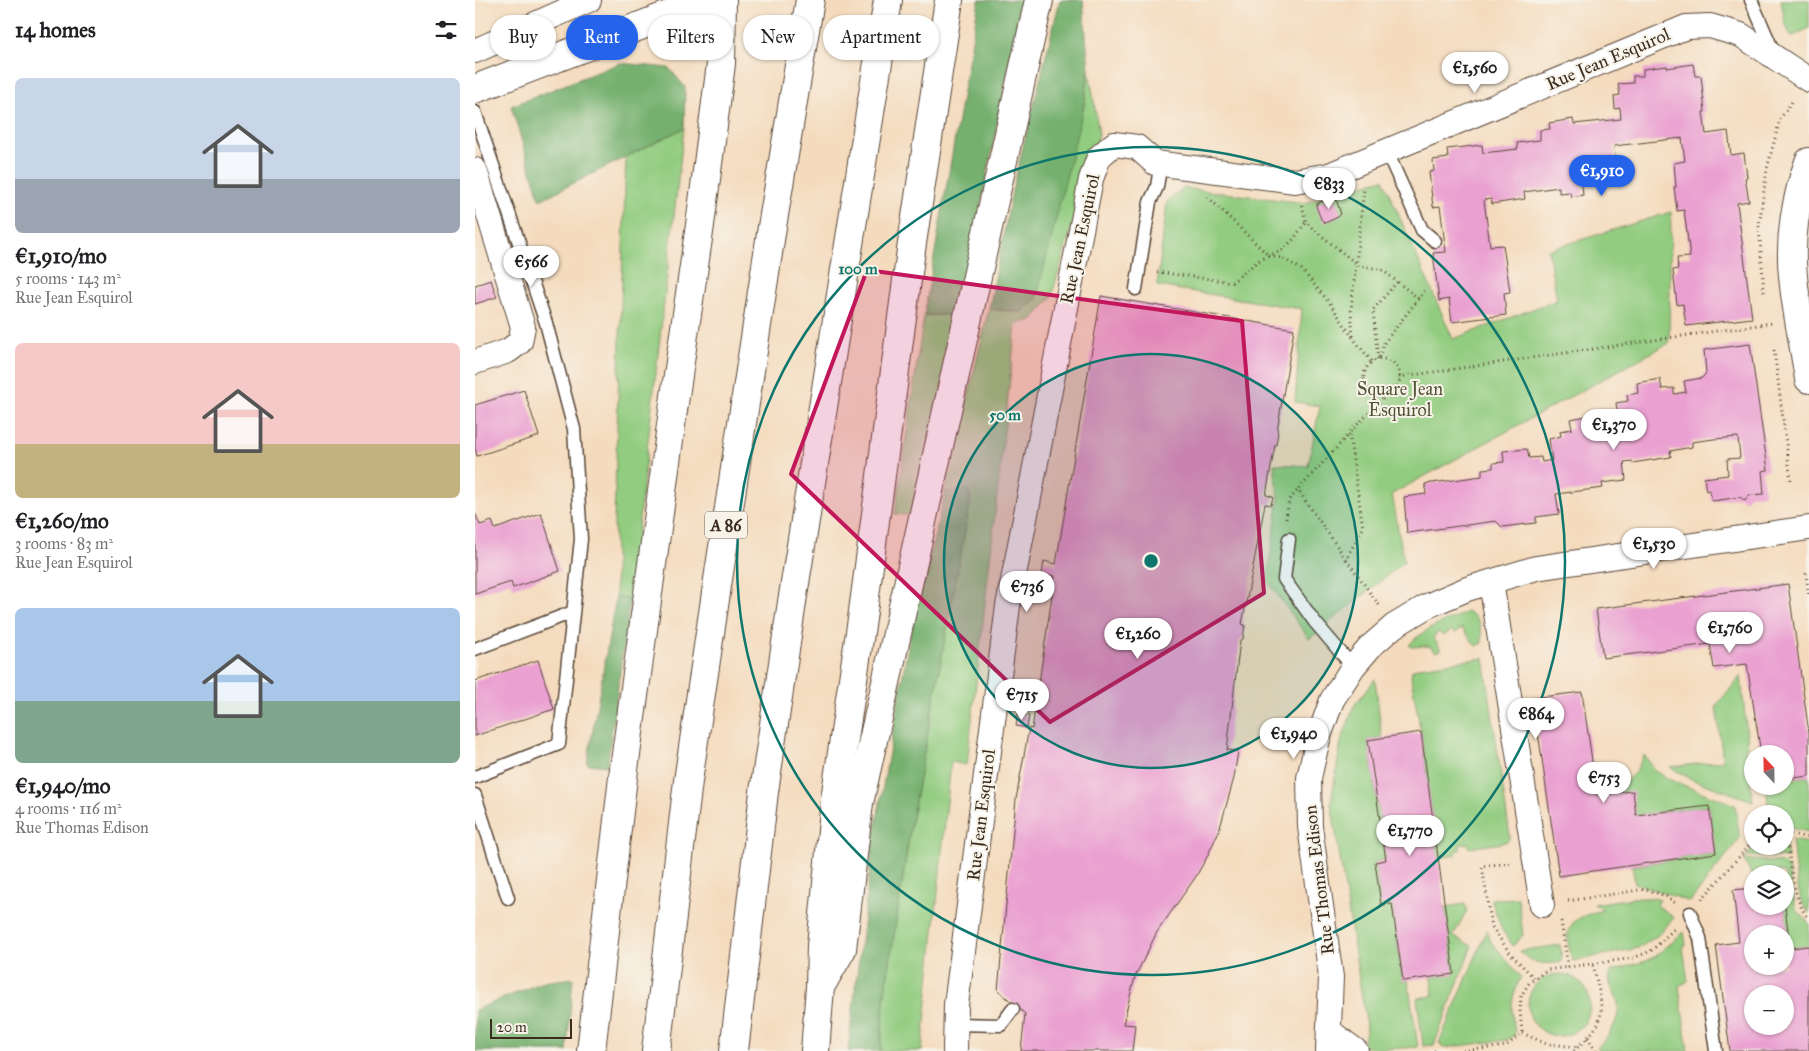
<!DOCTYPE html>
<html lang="en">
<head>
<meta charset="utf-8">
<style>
	:root { --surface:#fff; --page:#f6f6f6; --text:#202124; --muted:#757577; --accent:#2563eb }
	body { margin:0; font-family:"IM FELL Great Primer",serif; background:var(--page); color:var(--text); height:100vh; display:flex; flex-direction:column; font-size:19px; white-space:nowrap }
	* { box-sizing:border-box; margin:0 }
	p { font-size:16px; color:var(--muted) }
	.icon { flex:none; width:28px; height:28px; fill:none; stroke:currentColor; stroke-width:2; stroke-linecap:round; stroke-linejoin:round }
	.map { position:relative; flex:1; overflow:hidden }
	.side { display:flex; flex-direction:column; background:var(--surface); width:475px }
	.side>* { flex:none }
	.guide { position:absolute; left:15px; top:15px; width:475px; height:45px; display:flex; gap:10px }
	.needle { width:32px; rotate:338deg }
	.tools { position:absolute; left:1269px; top:745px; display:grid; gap:10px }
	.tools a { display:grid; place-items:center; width:50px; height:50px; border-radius:50%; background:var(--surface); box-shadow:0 1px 4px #0004; font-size:25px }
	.scale { position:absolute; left:15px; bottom:12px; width:82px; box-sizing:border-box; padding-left:5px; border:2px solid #3b2a1e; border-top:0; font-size:14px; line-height:18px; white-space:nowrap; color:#3b2a1e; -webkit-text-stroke:4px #f7f3e8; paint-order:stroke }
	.price { position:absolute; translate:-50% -42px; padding:0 11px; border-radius:18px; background:#fff; color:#222; font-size:16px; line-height:32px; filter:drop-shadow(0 1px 2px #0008) }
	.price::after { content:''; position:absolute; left:50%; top:30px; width:15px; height:11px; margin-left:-8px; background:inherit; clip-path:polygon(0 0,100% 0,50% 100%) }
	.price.active { background:var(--accent); color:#fff }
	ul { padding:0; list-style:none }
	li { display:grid; align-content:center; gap:10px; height:265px; padding:0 15px }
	li span { display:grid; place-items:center; height:155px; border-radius:8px; color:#555 }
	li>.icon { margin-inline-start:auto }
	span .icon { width:90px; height:90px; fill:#fffc; stroke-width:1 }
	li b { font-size:21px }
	h2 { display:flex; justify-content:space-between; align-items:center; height:60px; padding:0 15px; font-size:21px }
	.pill { padding:0 18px; border-radius:22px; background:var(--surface); box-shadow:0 1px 4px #0004; font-size:18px; line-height:45px }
	.pill.active { background:var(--accent); color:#fff }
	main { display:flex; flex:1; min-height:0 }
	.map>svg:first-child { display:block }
	.green { fill:#92cc80; stroke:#667b4f }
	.forest { fill:#75b06e; stroke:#586d46 }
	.building { fill:#eaa0d1; fill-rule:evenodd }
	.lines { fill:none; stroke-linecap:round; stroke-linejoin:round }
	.service-casing { stroke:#574536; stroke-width:15 }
	.minor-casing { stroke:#574536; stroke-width:26 }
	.tertiary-casing { stroke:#574536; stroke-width:30 }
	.secondary-casing { stroke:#574536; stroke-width:30 }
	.primary-casing { stroke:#574536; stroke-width:30 }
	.trunk-casing { stroke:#574536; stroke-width:30 }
	.motorway-casing { stroke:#574536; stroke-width:30 }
	.path { stroke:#574536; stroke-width:3; stroke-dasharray:1 4; stroke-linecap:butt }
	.service { stroke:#fff; stroke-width:12 }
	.minor { stroke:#fff; stroke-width:24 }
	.tertiary { stroke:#fff; stroke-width:28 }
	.secondary { stroke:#fff; stroke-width:28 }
	.primary { stroke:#fff; stroke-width:28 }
	.trunk { stroke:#fff; stroke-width:28 }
	.motorway { stroke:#fff; stroke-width:28 }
	.marked { fill:#c2185b; fill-opacity:0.2; stroke:#c2185b; stroke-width:4; stroke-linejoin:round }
	.ring { fill:none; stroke:#0f766e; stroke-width:2.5 }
	.labels { text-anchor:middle; stroke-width:4; stroke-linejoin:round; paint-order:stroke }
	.shield { fill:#f7f3e8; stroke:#73665b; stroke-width:1 }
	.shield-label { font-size:16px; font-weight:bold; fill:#3b2a1e }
	.street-label { font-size:18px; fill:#3b2a1e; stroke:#f7f3e8 }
	.park-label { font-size:18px; fill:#515236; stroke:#f7f3e8 }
	.centre { fill:#0f766e; stroke:#f7f3e8; stroke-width:2.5 }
	.ring-label { font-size:15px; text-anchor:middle; font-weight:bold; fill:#0f766e; stroke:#f7f3e8; stroke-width:4; stroke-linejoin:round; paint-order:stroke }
</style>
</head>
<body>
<main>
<section class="side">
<h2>14 homes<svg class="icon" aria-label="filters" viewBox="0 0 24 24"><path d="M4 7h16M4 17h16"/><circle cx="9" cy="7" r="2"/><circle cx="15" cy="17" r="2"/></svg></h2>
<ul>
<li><span style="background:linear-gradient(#c9d6e8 65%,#9aa5b1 0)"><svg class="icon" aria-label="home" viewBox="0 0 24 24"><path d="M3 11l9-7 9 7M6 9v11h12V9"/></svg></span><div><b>€1,910/mo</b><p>5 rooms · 143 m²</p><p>Rue Jean Esquirol</p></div></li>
<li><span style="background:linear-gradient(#f6c9c9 65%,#c2b280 0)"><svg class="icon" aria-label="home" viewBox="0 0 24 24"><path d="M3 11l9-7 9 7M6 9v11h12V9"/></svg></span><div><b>€1,260/mo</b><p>3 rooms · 83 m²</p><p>Rue Jean Esquirol</p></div></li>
<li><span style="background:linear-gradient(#a9c7e8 60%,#7fa58c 0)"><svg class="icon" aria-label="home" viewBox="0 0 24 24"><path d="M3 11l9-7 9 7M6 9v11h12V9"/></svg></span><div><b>€1,940/mo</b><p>4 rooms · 116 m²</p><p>Rue Thomas Edison</p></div></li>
</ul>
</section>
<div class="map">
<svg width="1334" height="1051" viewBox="0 0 1334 1051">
	<rect width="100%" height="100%" fill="#f7f3e8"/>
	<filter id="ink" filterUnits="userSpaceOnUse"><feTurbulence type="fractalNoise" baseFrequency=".02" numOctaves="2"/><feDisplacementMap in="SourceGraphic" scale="10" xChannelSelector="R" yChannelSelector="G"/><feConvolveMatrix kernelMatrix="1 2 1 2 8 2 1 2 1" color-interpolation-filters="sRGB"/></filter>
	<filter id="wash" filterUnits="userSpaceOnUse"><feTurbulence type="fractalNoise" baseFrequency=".0096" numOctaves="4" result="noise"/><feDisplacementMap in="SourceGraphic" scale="20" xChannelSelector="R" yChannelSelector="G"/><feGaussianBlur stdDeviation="1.12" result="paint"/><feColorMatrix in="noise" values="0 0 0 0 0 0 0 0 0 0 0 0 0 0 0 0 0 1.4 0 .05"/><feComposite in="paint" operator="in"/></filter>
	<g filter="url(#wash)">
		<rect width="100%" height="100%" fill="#f4dbbe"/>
		<path class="green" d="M1306,0h28v28l-18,9 -6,-14z
			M614,70l10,64 -48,164 -19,22 -16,4 -49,441 -16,-3 -29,289h-41l3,-51 29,-188 58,-314 -4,-8 -22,2 44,-183 32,3 63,-207z
			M209,128l-54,470 -14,-1 -2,-76 12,-364z
			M908,179l70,160 104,-39 -9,-50 123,-38 -2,131 -277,151 12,68 -95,77 -42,-59 12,-81 -5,-35 34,2 12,-60 -25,-4 7,-93 -145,-23 10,-84 16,-14 122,15z
			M449,315h35l-49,200 -15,-1z
			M992,612c15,5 14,18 15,31l-6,3 -14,-18 -7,5 -3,-3 -9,6 -4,-4 -6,5 8,13 -5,2 -7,-6 -18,1 -2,-2c14,-17 39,-24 58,-33z
			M1009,658l26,179 -3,4 -5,2 -33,5 -1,-5 -8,1v6h-4v5l-18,3 -17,-126 -10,-55 1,-7 7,-3z
			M1266,676l7,70 -3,1 8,54 -60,-21 -23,-13 53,-6 -7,-55z
			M900,679l7,59 -14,2 18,120 -11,2 6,43 11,-1 11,77 5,-1 10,67c-18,1 -39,4 -56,-1l4,-14 -1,-16 -34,-214 10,-60 13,-36z
			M1169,755l12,16 14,9 65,25 5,33 -50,64 -55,-19 -3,-17 84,-13 -7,-47 -73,9 -21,-22 21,-22z
			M1334,776v56l-24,-5v-13h-16l-3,-28h19v-7z
			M1317,840l17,3v70c-14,-15 -14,-53 -17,-73z
			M1310,842l3,16 -42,-2 9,-10h30z
			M1268,859l39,4 6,4 8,42 13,14v23l-19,2 -5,-42v-32l-5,-2 -28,3z
			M1043,898l5,37 -10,11 -11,-16 -11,-31z
			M1158,898h20l7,2 -3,5 17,13 -17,18 -18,12 -66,13c-13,-35 -2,-43 30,-51l-9,-6z
			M990,904l2,6 -14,26 19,10 -38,99 -11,1 -6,-48 16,-2 -2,-19 23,-3 -9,-67z
			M1012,930l4,12 30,35c-6,12 -10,23 -9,36 0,7 3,13 3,20l-4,5 -5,2 -63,8 -4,-5z
			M1209,932l2,13 -3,2 5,34 -9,5 9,65h-89l-1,-4c11,-11 22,-27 20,-43 -1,-12 -14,-22 -6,-33l34,-10 10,-5z
			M1085,945l2,11 -1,6c-18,3 -29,2 -42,-11z
			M1053 1005a31 31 0 1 1 62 0a31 31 0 1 1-62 0Z"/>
		<path class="forest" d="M504,0h43l-63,315h-35z
			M585,0h23l6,70 -5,35 -48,195 -15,12 -32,-3 23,-118z
			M145,63l49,5 16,19 -1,41 -144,72 -29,-94z
			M493,490l3,8 -58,314 -29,188 -3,51h-33l25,-209 36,-201 36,-149z
			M141,597l14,1 -23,168 -20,-2z
			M98,978l-6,73h-92v-41l68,-28z"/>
		<g id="blocks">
			<path class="building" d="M1218,64l2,12h6l4,36h-2l3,22 22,-3 3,24 13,-2 3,24 -2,1 4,23 -12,2 15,115 -66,8 -3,-22 -6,1 -4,-35 5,-1 -1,-11 13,-1 -6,-47 -7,1 -3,-24h2l-2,-24 11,-2 -3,-23 -68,8 2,20 -12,2 1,5 -24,4 2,18 -12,2 -1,-5 -11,1v-6l-35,5 1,7 -33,5 -1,-5 -7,1 6,46 13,-1 7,47 -6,1 2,22 -54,7 -3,-23 -10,2 -6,-48 13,-1 -6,-46 -7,1 -4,-35 5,-1 -1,-11 15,-2 -1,-9 35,-4 1,8 35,-4 -1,-6 23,-3v-10l10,-1 -1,-6 24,-4 1,5 47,-5 -1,-11 -5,1 -1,-13 6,-1 -2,-11 15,-1v-7h10v-7l24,-3v2z
				M857,197l4,2 5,15 -3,3 -13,6 -4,-4 -5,-13 2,-3z
				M16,280l6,17 -22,7v-19z
				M626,296l193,33 -17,102 1,1 -2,13h-1l-9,50 7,2 -2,8 -6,-1 -23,120 3,1 -2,14 -3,1 -13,110 11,1 -4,27 -15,53 -13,28 -11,19 -38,54 -22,45 -12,47 12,1 -3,26h-111l4,-37 -27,-24 18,-191 13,-71 3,1 23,-153 -13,-2 2,-13 12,3z
				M1275,344l18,126 -6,1 2,23 -15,1 -4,6 -5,-4 -27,4 -2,-2 -1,-9 -4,1 -2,-13 24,-3 -1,-16 13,-1 -2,-21 -24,2 -22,3v5l-22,4 1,6 -39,6v-2l-8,1 2,18 -24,3 1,5 -47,6 3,20 -23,3v6l-34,4 -6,-6 -89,12 -3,-36 22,-3 -1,-10 57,-8v-7l11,-1v-5l11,-1 -1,-11 24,-2 2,9 12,-1 1,5 10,-2 -3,-21 12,-3 -1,-5 12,-2 -2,-10 23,-4 2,11 11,-2 2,6 6,-2 5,-5 -3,-20 12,-2 -1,-6 11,-2 -1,-10 23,-4 2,10 12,-1v6l12,-2 -2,-11 18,-3 4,-5 -2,-23z
				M49,390l15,46 -62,20 -2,-8v-43z
				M0,513l5,12 12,-4 3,8 46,-16 19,58 -47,17 -2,-6 -36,12z
				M1313,584l21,149v43l-24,3v-25h-24l-14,-90 -33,4 -4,-24 -107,14 -7,-49z
				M63,660l16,49 -79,27v-55z
				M1107,692l15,103 36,-4 3,24 73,-9 7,47 -157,23 -26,-178z
				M543,714l11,2 -2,12 -11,-2z
				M946,732l33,242 -51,7 -11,-77 -11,1 -6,-43 11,-2 -18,-120z
				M1278,888v18h32l5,42 19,-2v105h-79l-14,-106 23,-3 -6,-52zM1278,934h32v32h-32zM1278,994h32v32h-32z"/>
		</g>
	</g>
	<g filter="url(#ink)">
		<use href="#blocks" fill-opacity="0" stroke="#574536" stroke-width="1"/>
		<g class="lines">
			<g class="service-casing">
				<path id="service" d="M1276,0l23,53
					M0,112l71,211 28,106 7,110 -22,205 -84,33
					M912,152l35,78 13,11
					M661,289l14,-87 7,-15 2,-13 -4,-11
					M814,539l-5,40 30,42 39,46
					M0,649l98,-37
					M0,795l33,103
					M1215,913l10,25 16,113
					M480,1024l46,1 12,-16"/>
			</g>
			<g class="minor-casing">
				<path id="minor" d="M0,51l114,-51
					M0,170l48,157 -3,15 -12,9 -33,11
					M1016,582l51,323
					M854,1031l27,20
					M480,1051l1,-46 52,-399 83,-427 8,-22 15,-13 23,3 18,16 140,18 34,-6 357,-148 24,-1 31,9 68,45
					M853,1051l3,-74 -21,-150 -1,-49 9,-39 14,-39 21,-33 18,-21 23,-20 33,-20 40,-17 69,-21 273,-40"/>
			</g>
			<g class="tertiary-casing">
				<path id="tertiary" d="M0,89l233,-89"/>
			</g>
			<g class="secondary-casing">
				<path id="secondary" d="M1334,162c-13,35 -20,77 -16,114 3,34 11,69 16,103"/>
			</g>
			<g class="primary-casing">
				<path id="primary" d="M345,987l22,-38 17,-146 180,-803"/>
			</g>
			<g class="trunk-casing">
				<path id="trunk" d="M116,1051l33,-282 51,-373 25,-171 21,-161 1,-64
					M340,1051l5,-64"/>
			</g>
			<g class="motorway-casing">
				<path id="motorway" d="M345,987l1,-41 14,-147 27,-180 49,-369 38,-250
					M181,1051l32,-270 29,-195 55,-359 38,-227
					M259,1051l30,-259 28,-190 96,-602"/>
			</g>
			<path class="path" d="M733,197l61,59 13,2 19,11 28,33 24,36 19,24
				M827,205l4,17 6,6 47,38 22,3 38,30
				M682,272l75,10 26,-21 24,-11 10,-9 14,-19
				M922,282l-24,28 5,50 6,-17 43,-55
				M1289,292l-5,-66 8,-57 13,-50 13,-19
				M878,336l-2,-26 13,-122
				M1299,350l17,131
				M889 377a18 18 0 1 1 36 0a18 18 0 1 1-36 0Z
				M924,377l373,-54
				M811,519l3,-19 9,-10
				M871,559l-48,-69 51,-56
				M1331,573l3,23
				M904,605l-33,-46 17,-31 -14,-95 39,-39
				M1311,833c4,25 6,67 23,86
				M1311,833l23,5
				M1035,863l-28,3 10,61 17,25 26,27
				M1227,899l51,-58
				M1093,901l78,-12 22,8 7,6
				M1086,921l7,46
				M1047,1033l25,11 31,3
				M1112,1038l10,13
				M959,1051h8
				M988,1051l43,-5 16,-13 -2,-23 1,-14 8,-13 18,-13 86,-12 18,-7 23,-22
				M1099,1051c8,-8 18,-17 24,-27 8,-17 -2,-43 -5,-60"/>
			<use href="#service" class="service"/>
			<use href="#minor" class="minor"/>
			<use href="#tertiary" class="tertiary"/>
			<use href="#secondary" class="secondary"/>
			<use href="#primary" class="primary"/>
			<use href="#trunk" class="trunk"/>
			<use href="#motorway" class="motorway"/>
		</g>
	</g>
	<path class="marked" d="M392,270l375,51 22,272 -214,129 -259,-248z"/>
	<circle cx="676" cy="561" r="207" fill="#0f766e" fill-opacity=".12"/>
	<g class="ring">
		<circle cx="676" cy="561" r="207"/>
		<circle cx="676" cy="561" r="414"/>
	</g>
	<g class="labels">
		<rect class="shield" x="230" y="511.5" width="42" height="27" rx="4"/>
		<g class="shield-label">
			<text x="251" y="531">A 86</text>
		</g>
		<g class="street-label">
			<text transform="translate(1133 59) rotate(-23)" y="6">Rue Jean Esquirol</text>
			<text transform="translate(605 239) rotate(-78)" y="6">Rue Jean Esquirol</text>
			<text transform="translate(506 815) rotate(-83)" y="6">Rue Jean Esquirol</text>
			<text transform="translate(844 880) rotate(-97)" y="6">Rue Thomas Edison</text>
		</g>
		<g class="park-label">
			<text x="925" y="395">Square Jean<tspan x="925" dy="21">Esquirol</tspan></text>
		</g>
	</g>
	<circle cx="676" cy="561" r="8" class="centre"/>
	<g class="ring-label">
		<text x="383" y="274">100 m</text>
		<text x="530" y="420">50 m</text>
	</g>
</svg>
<div class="tools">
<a><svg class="needle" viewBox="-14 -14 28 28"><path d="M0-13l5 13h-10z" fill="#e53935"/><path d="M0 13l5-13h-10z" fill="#757577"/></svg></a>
<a><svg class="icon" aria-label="locate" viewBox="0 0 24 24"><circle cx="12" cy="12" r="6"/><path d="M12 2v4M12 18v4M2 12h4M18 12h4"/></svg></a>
<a><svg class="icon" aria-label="layers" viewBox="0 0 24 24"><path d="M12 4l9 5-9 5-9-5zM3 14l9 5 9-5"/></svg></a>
<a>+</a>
<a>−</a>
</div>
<div class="scale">20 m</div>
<b class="price" style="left:1000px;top:94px">€1,560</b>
<b class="price active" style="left:1127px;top:197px">€1,910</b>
<b class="price" style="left:854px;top:210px">€833</b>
<b class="price" style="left:56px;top:288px">€566</b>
<b class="price" style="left:1139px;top:451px">€1,370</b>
<b class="price" style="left:1179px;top:570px">€1,530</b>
<b class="price" style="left:552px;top:613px">€736</b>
<b class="price" style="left:1255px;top:654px">€1,760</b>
<b class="price" style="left:663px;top:660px">€1,260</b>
<b class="price" style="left:547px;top:721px">€715</b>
<b class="price" style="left:1061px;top:740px">€864</b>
<b class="price" style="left:819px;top:760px">€1,940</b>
<b class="price" style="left:1129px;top:804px">€753</b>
<b class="price" style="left:935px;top:857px">€1,770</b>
<div class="guide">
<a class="pill">Buy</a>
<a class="pill active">Rent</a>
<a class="pill">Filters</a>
<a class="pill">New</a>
<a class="pill">Apartment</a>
</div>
</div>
</main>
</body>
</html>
